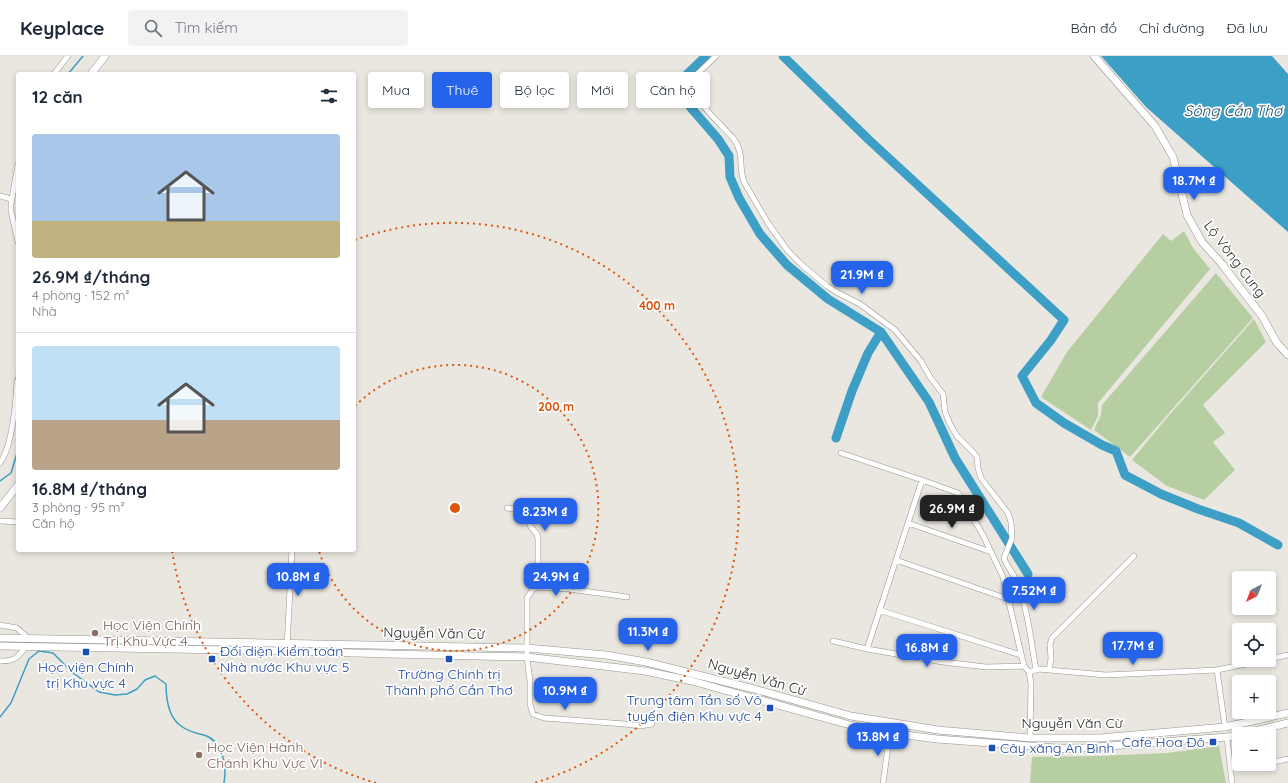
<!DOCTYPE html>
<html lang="vi">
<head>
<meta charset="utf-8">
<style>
	:root { --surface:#fff; --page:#f2f2f3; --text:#1f2937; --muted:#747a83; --line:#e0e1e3; --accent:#2563eb }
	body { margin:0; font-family:Quicksand,sans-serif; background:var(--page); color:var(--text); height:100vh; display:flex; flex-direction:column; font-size:15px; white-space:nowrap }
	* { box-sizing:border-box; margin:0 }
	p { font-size:13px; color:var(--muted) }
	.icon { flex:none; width:22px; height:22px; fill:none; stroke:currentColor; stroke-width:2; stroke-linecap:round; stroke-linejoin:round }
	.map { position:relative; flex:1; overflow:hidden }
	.side { position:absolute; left:16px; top:16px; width:340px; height:480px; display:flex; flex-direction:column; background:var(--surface); border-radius:4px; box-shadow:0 2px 6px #0003 }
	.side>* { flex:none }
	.banner { position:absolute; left:368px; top:16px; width:380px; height:36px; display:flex; gap:8px }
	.needle { width:26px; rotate:222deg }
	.tools { position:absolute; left:1232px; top:515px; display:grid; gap:8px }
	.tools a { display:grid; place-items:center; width:44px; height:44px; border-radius:4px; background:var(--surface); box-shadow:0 2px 6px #0003; font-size:20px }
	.price { position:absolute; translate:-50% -34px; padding:0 9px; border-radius:8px; background:var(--accent); color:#fff; font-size:13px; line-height:26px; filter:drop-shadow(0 1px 2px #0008) }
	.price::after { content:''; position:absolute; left:50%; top:24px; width:12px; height:9px; margin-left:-6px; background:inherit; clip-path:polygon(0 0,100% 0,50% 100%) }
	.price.selected { background:#222; color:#fff }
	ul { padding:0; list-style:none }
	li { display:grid; align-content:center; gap:8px; height:212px; padding:0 16px }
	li+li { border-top:1px solid var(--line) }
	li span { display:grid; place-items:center; height:124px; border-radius:4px; color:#555 }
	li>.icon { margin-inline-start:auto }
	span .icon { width:72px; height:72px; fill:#fffc; stroke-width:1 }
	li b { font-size:17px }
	h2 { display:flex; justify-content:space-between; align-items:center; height:48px; padding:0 16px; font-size:17px }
	.chip { padding:0 14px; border-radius:4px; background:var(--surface); box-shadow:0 2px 6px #0003; font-size:14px; line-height:36px }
	.chip.selected { background:var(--accent); color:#fff }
	header { display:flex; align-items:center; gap:24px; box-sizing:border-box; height:56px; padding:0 20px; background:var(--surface); border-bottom:1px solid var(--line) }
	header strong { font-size:19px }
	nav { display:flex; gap:22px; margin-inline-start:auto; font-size:14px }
	.search { width:280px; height:36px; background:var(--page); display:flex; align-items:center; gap:10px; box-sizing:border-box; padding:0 14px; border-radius:4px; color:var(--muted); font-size:15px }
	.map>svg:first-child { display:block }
	.green { fill:#b7cea3 }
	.water { fill:#3e9fc6 }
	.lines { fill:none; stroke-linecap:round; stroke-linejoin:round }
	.stream { stroke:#3e9fc6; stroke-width:1.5 }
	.river { stroke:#3e9fc6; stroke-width:9 }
	.street-tunnel { stroke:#c2c0ba; stroke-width:5; stroke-dasharray:5 2.5; stroke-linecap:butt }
	.street-casing { stroke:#97948d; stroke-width:6 }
	.secondary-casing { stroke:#97948d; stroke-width:8 }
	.street { stroke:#fff; stroke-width:5 }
	.secondary { stroke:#fff; stroke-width:7 }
	.ring { fill:none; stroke:#de560d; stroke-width:2; stroke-dasharray:2 4 }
	.education-dot { fill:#8d6e63; stroke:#fff; stroke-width:1.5 }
	.transit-dot { fill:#1a4fb4; stroke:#fff; stroke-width:1.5 }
	.labels { text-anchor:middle; stroke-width:3.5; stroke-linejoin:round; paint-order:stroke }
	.street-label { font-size:14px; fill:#242321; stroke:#fff }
	.education-label { font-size:14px; fill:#785e54; stroke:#fff; text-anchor:start }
	.transit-label { font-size:14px; fill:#164399; stroke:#fff; text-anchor:start }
	.water-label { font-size:15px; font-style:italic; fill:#214b5c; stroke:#fff }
	.centre { fill:#de560d; stroke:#fff; stroke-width:2 }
	.ring-label { font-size:12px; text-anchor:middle; font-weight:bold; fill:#de560d; stroke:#fff; stroke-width:3.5; stroke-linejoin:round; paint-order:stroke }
</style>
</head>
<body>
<header>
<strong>Keyplace</strong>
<div class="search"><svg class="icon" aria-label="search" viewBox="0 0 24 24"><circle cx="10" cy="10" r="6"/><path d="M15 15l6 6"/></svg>Tìm kiếm</div>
<nav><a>Bản đồ</a><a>Chỉ đường</a><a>Đã lưu</a></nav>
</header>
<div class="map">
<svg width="1288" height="727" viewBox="0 0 1288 727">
	<rect width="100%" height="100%" fill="#eae7e0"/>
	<path class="green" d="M1184,175l9,17 17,21 -112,134v13l-7,14 -50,-33 26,-45 96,-118 8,7z
		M1216,217l37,45 -123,139 -36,-27 7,-15 1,-10z
		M1254,263l12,23 -63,63 22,28 -12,9 22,28 -31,30 -37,-14 -35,-26 33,-40z
		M1219,690l7,37h-196l2,-26 67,-1 68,-3z"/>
	<path class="water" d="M1101,0h171l16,18v158l-142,-125z"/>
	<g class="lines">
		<path class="stream" d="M68,18l15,-18
			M0,425l11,-8 7,-23
			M0,661l11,-14 18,-44 10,-8 14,2 19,19 27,20 16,3 12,-1 10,-5 8,-9 10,-4 11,8c0,14 2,33 15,42 8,6 15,7 23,9 19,6 23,31 20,48"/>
		<path class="river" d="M706,0l-26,25v12l12,16 26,30 11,17 1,21 9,21 21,36 27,31 41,34 53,33 48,70 26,56 73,116
			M783,0l85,83 196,181 -13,20 -29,36 14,27 28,20 38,22 14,6 9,24 36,19 37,15 41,14 39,22
			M836,382l16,-47 16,-38 13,-21"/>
		<path class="street-tunnel" d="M17,326l1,-9"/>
		<g class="street-casing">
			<path id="street" d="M716,0l-23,22c-6,18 29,47 40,60 12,15 5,28 11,44l24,41 20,28 14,14 25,21 11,7 22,11 35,26 26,31 9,16 13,17 2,18 5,12 7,12 16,16 4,5 1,11 3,10 27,35 3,9 1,16 -8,20c3,9 10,16 13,24 11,28 14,59 19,88
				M54,18l14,-18
				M18,108l-7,40v7l7,31
				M0,140l11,3
				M841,397l81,27 36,13 25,42 20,42 21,89 5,6 2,11 -1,55
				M0,407c12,-16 16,-60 17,-81
				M507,452l14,2 3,2 7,15 6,7 1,5v48
				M0,465l18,1
				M908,467l83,29
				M896,504l112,39
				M627,541l-58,-8 -31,-2 -5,2 -6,9v59l3,24v23l3,10 11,4 81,6 15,2 12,-2
				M879,554l142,45
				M0,569l17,3 11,10
				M833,585l34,8 76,13 43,5 38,-1
				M287,591l5,-97
				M867,593l55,-169
				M1269,603l19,-4
				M0,605c15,0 17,-3 26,-14
				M1049,614l57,5 111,-5
				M1029,616l10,-3 10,1 2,-11 -1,-15 2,-6 82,-82
				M1225,671l-8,-57 48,-10
				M1227,681l5,46
				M1269,707l19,-4
				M1230,712l32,-4
				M883,727l7,-50"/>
		</g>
		<g class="secondary-casing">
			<path id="secondary" d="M1094,0l61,70 18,31 14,58 15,27 19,21 41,53 15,27 11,12
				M91,18l14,-18
				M0,452l18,-23
				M0,582l527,10 79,7 40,7 108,27 97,27 87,14 92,8h70l125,-11 63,-14
				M0,590l287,5 102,3 138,3 118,14 47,10 158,44 40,8 47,6 133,10 157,-12 12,-2
				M1242,678l46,-11"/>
		</g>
		<use href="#street" class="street"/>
		<use href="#secondary" class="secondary"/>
	</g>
	<g class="ring">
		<path d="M355 350A143 143 0 1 1 319 495"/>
		<path d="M376 727A286 286 0 0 1 172 494M355 184A286 286 0 1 1 534 727"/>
	</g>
	<g class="education-dot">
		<circle cx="95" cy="577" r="4"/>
		<circle cx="199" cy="699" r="4"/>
	</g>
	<g class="transit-dot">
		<rect x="82" y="592" width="8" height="8" rx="2"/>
		<rect x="208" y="599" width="8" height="8" rx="2"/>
		<rect x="445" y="599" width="8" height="8" rx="2"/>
		<rect x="766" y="648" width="8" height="8" rx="2"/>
		<rect x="1209" y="682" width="8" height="8" rx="2"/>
		<rect x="988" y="688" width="8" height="8" rx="2"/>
	</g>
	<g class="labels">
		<g class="street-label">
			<text transform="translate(1235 203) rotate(53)" y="5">Lộ Vòng Cung</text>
			<text transform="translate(434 577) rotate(1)" y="5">Nguyễn Văn Cừ</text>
			<text transform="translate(757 621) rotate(16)" y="5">Nguyễn Văn Cừ</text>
			<text x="1072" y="672">Nguyễn Văn Cừ</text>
		</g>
		<g class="education-label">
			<text x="103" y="574">Học Viện Chính<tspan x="103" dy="16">Trị Khu Vực 4</tspan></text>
			<text x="207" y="696">Học Viện Hành<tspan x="207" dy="16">Chánh Khu Vực VI</tspan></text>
		</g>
		<g class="transit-label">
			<text x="220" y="600">Đối diện Kiểm toán<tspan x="220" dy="16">Nhà nước Khu vực 5</tspan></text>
			<text x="86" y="616" text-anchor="middle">Học viện Chính<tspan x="86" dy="16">trị Khu vực 4</tspan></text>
			<text x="449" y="623" text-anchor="middle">Trường Chính trị<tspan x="449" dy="16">Thành phố Cần Thơ</tspan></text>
			<text x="762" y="649" text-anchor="end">Trung tâm Tần số Vô<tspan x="762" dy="16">tuyến điện Khu vực 4</tspan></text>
			<text x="1205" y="691" text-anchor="end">Cafe Hoa Đô</text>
			<text x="1000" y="697">Cây xăng An Bình</text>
		</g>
		<g class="water-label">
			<text x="1233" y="60">Sông Cần Thơ</text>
		</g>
	</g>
	<circle cx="455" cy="452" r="6" class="centre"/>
	<g class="ring-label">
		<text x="657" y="254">400 m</text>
		<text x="556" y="355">200 m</text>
	</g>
</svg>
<div class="tools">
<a><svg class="needle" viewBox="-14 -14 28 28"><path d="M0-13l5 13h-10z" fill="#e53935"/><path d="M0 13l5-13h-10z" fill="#747a83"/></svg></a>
<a><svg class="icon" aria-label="locate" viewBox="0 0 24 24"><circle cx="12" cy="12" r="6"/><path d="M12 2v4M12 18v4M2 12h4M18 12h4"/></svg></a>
<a>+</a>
<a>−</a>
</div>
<b class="price" style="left:1194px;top:145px">18.7M ₫</b>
<b class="price" style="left:862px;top:239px">21.9M ₫</b>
<b class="price selected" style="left:952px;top:473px">26.9M ₫</b>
<b class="price" style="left:545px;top:476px">8.23M ₫</b>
<b class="price" style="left:298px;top:541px">10.8M ₫</b>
<b class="price" style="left:556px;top:541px">24.9M ₫</b>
<b class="price" style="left:1034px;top:555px">7.52M ₫</b>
<b class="price" style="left:648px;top:596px">11.3M ₫</b>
<b class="price" style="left:1133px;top:610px">17.7M ₫</b>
<b class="price" style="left:927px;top:612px">16.8M ₫</b>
<b class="price" style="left:565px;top:655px">10.9M ₫</b>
<b class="price" style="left:878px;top:701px">13.8M ₫</b>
<div class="banner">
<a class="chip">Mua</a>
<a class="chip selected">Thuê</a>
<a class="chip">Bộ lọc</a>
<a class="chip">Mới</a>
<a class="chip">Căn hộ</a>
</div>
<section class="side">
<h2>12 căn<svg class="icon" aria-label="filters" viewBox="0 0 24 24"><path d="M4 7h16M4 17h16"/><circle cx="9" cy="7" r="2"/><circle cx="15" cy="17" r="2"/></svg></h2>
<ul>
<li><span style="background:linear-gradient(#a9c7e8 70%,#c2b280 0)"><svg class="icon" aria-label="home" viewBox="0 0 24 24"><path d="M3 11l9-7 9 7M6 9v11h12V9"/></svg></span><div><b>26.9M ₫/tháng</b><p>4 phòng · 152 m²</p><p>Nhà</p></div></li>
<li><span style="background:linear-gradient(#bfe0f5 60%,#b9a48a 0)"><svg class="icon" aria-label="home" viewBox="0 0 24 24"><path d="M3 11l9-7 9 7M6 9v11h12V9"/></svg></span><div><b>16.8M ₫/tháng</b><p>3 phòng · 95 m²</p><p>Căn hộ</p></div></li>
</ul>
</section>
</div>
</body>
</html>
